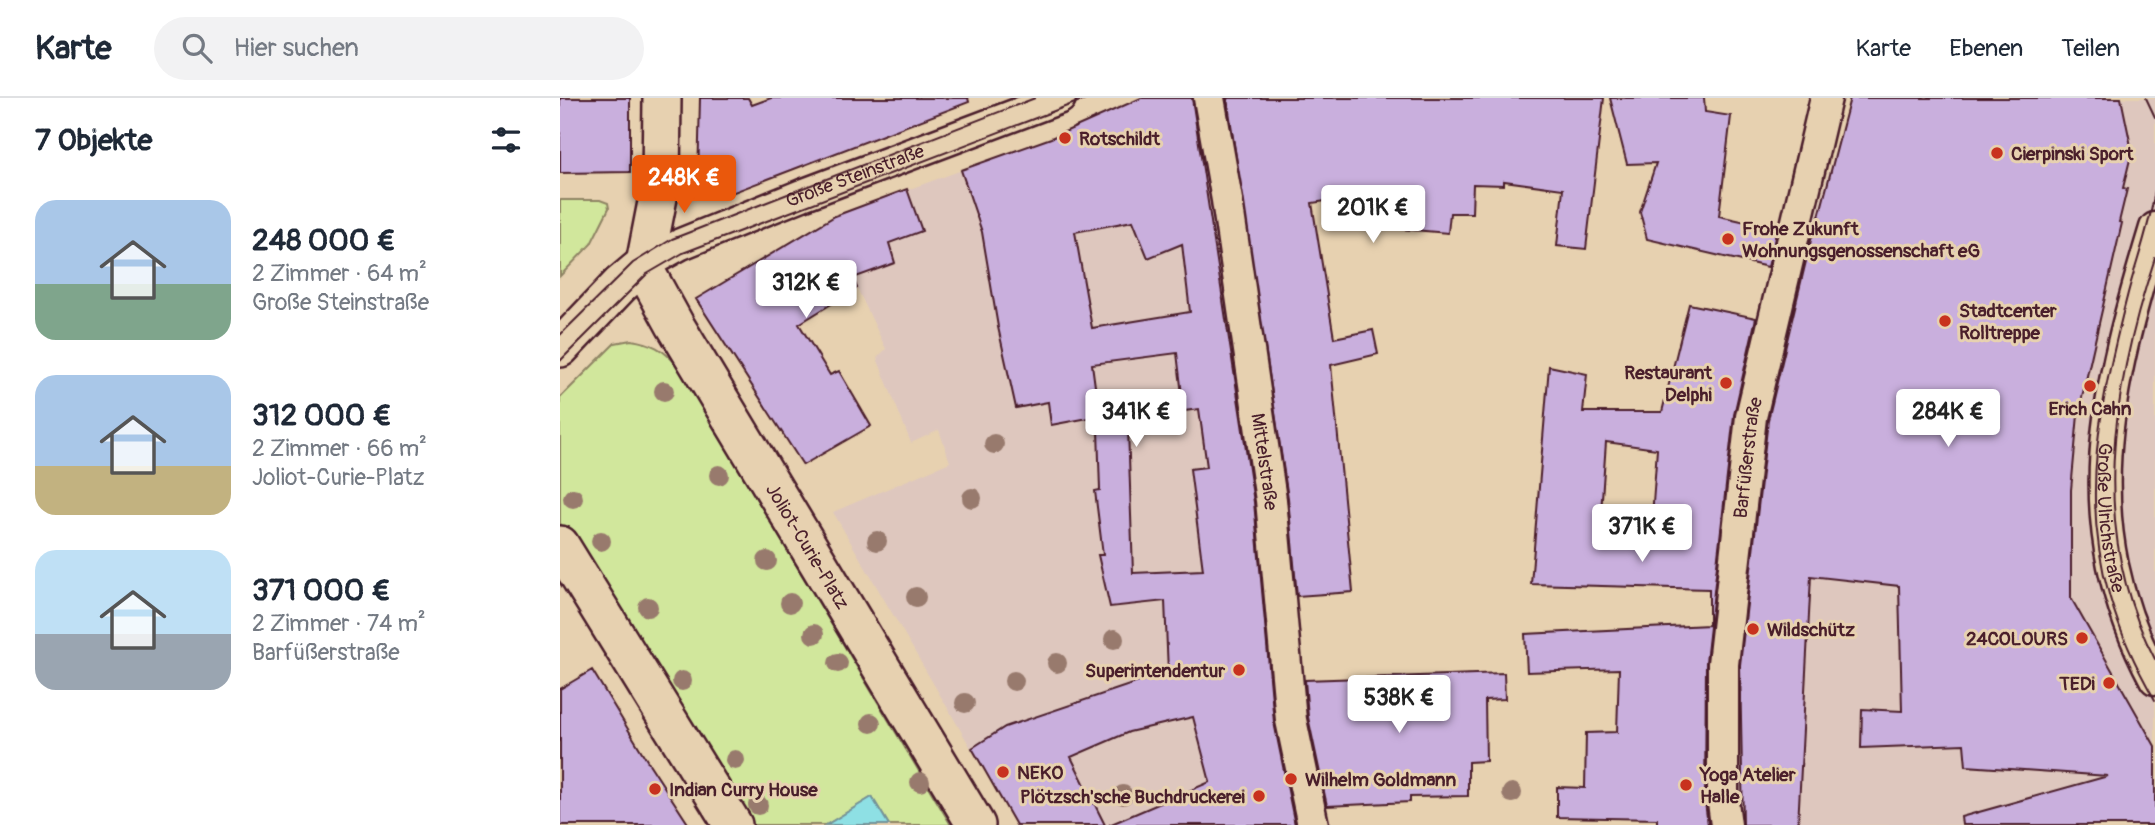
<!DOCTYPE html>
<html lang="de">
<head>
<meta charset="utf-8">
<style>
	:root { --surface:#fff; --page:#f2f2f3; --text:#1f2937; --muted:#747a83; --line:#e0e1e3; --accent:#ea580c }
	body { margin:0; font-family:Pangolin,sans-serif; background:var(--page); color:var(--text); height:100vh; display:flex; flex-direction:column; font-size:26px; white-space:nowrap }
	* { box-sizing:border-box; margin:0 }
	p { font-size:23px; color:var(--muted) }
	.icon { flex:none; width:38px; height:38px; fill:none; stroke:currentColor; stroke-width:2; stroke-linecap:round; stroke-linejoin:round }
	.map { position:relative; flex:1; overflow:hidden }
	.side { display:flex; flex-direction:column; background:var(--surface); width:560px }
	.side>* { flex:none }
	.price { position:absolute; translate:-50% -60px; padding:0 16px; border-radius:7px; background:#fff; color:#222; font-size:23px; line-height:46px; filter:drop-shadow(0 2px 4px #0008) }
	.price::after { content:''; position:absolute; left:50%; top:42px; width:21px; height:16px; margin-left:-10px; background:inherit; clip-path:polygon(0 0,100% 0,50% 100%) }
	.price.active { background:var(--accent); color:#fff }
	ul { padding:0; list-style:none }
	li { display:flex; align-items:center; gap:21px; height:175px; padding:0 35px }
	li span { display:grid; place-items:center; flex:none; width:196px; height:140px; border-radius:21px; color:#555 }
	li>.icon { margin-inline-start:auto }
	span .icon { width:84px; height:84px; fill:#fffc; stroke-width:1 }
	li b { font-size:30px }
	h2 { display:flex; justify-content:space-between; align-items:center; height:84px; padding:0 35px; font-size:30px }
	header { display:flex; align-items:center; gap:42px; box-sizing:border-box; height:98px; padding:0 35px; background:var(--surface); border-bottom:2px solid var(--line) }
	header strong { font-size:33px }
	nav { display:flex; gap:38px; margin-inline-start:auto; font-size:24px }
	.search { width:490px; height:63px; background:var(--page); display:flex; align-items:center; gap:18px; box-sizing:border-box; padding:0 24px; border-radius:38px; color:var(--muted); font-size:26px }
	main { display:flex; flex:1; min-height:0 }
	.map>svg:first-child { display:block }
	.built { fill:#dec7be }
	.green { fill:#d1e79c; stroke:#8e8364; stroke-width:2 }
	.water { fill:#8ee0e4; stroke:#73939a; stroke-width:2 }
	.building { fill:#c9afdd; stroke:#4a1f2b; stroke-width:2; fill-rule:evenodd }
	.lines { fill:none; stroke-linecap:round; stroke-linejoin:round }
	.minor-casing { stroke:#4a1f2b; stroke-width:35 }
	.tertiary-casing { stroke:#4a1f2b; stroke-width:42 }
	.minor { stroke:#e7d1b0; stroke-width:30 }
	.tertiary { stroke:#e7d1b0; stroke-width:37 }
	.tram { stroke:#4a1f2b; stroke-width:2 }
	.tree { fill:#987a6d }
	.poi-dot { fill:#c8321e; stroke:#e7d1b0; stroke-width:2.5 }
	.labels { text-anchor:middle; stroke-width:6; stroke-linejoin:round; paint-order:stroke }
	.poi-label { font-size:19px; font-weight:bold; fill:#4a1f2b; stroke:#e7d1b0; text-anchor:start }
	.street-label { font-size:19px; fill:#4a1f2b; stroke:#e7d1b0 }
</style>
</head>
<body>
<header>
<strong>Karte</strong>
<div class="search"><svg class="icon" aria-label="search" viewBox="0 0 24 24"><circle cx="10" cy="10" r="6"/><path d="M15 15l6 6"/></svg>Hier suchen</div>
<nav><a>Karte</a><a>Ebenen</a><a>Teilen</a></nav>
</header>
<main>
<section class="side">
<h2>7 Objekte<svg class="icon" aria-label="filters" viewBox="0 0 24 24"><path d="M4 7h16M4 17h16"/><circle cx="9" cy="7" r="2"/><circle cx="15" cy="17" r="2"/></svg></h2>
<ul>
<li><span style="background:linear-gradient(#a9c7e8 60%,#7fa58c 0)"><svg class="icon" aria-label="home" viewBox="0 0 24 24"><path d="M3 11l9-7 9 7M6 9v11h12V9"/></svg></span><div><b>248 000 €</b><p>2 Zimmer · 64 m²</p><p>Große Steinstraße</p></div></li>
<li><span style="background:linear-gradient(#a9c7e8 65%,#c2b280 0)"><svg class="icon" aria-label="home" viewBox="0 0 24 24"><path d="M3 11l9-7 9 7M6 9v11h12V9"/></svg></span><div><b>312 000 €</b><p>2 Zimmer · 66 m²</p><p>Joliot-Curie-Platz</p></div></li>
<li><span style="background:linear-gradient(#bfe0f5 60%,#9aa5b1 0)"><svg class="icon" aria-label="home" viewBox="0 0 24 24"><path d="M3 11l9-7 9 7M6 9v11h12V9"/></svg></span><div><b>371 000 €</b><p>2 Zimmer · 74 m²</p><p>Barfüßerstraße</p></div></li>
</ul>
</section>
<div class="map">
<svg width="1595" height="727" viewBox="0 0 1595 727">
	<rect width="100%" height="100%" fill="#e7d1b0"/>
	<filter id="ink" filterUnits="userSpaceOnUse"><feTurbulence type="fractalNoise" baseFrequency=".0143" numOctaves="2"/><feDisplacementMap in="SourceGraphic" scale="14" xChannelSelector="R" yChannelSelector="G"/><feConvolveMatrix kernelMatrix="1 2 1 2 8 2 1 2 1" color-interpolation-filters="sRGB"/></filter>
	<g filter="url(#ink)">
		<path class="built" d="M583,0h59l25,211 23,153 8,127 16,133 25,103h-283l-183,-313 117,-50 -11,-32 -28,13 -34,-85 9,-9 -29,-61 -22,-72 216,-78z
			M1290,0h305v727h-428l-4,-23 39,-399z"/>
		<path class="green" d="M0,102h40l8,3 1,5 -18,36 -31,32z
			M71,242c21,3 32,9 46,25l274,460h-62l-17,-28 -46,28h-82l-184,-302v-125l55,-55z"/>
		<path class="water" d="M312,699l17,28h-63z"/>
		<path class="building" d="M0,0h70v74l-70,1z
			M140,0h48l4,7 19,-7h197l1,4 -248,95 -23,-16z
			M581,0h51l62,404 20,220 21,103h-186l101,-43 -17,-65 -64,15 -58,25 34,68h-89l-44,-77 33,-21 163,-55 -3,-71 -55,6 -12,-52h5l-8,-64 5,-1 -2,-60 30,-2 5,145 70,-3 -13,-101 17,-2 -8,-58 -15,2 -7,-58 -85,11 7,52 -48,9 -3,-23 -32,6 -18,-81 -16,-95 -21,-62 90,-32zM573,123l15,37 34,-14 8,68 -98,16 -17,-96z
			M667,0h377l-18,151 -29,-3 6,-57 -59,-8v4l-31,-1 -1,29h-22l-2,20 -46,-4 2,-20h-22v-7l-37,-4 -33,5 22,135 39,-8 5,24 -47,11 22,227 -56,4 -9,-98z
			M1050,0h94l1,14 26,4 -12,100 58,13 -9,38 -121,-28 -7,-27 16,-49 -29,1z
			M1290,0h271l11,53 -9,37 4,1 -8,33 3,1 -44,192 -7,75v108l84,148v79h-193l-1,-8 147,-41 -142,-10 -2,-22 -103,4 1,-39 40,2 -3,-125 -88,-10 -13,249h-55l-3,-160 28,-245 44,-184h2z
			M347,91l15,42 -33,12 6,20 -42,15 4,10 -58,36 31,51 9,-4 32,55 -68,39 -107,-166 139,-83z
			M1129,206l67,14 -22,97 -28,247 -1,140 3,23h-51v-6l-100,-2v-30l28,1 1,-55 31,-1 2,-63 -92,3 -2,-38 184,-9v-36l-178,-5 18,-218 38,8 -4,38h79zM1046,344l51,7 -6,81 -51,-3z
			M32,572l56,92 41,63h-129v-136z
			M944,575l1,26 -20,1 1,61 -18,1v34l-58,1v5l-83,4 -19,-89 -3,-37z"/>
		<g class="lines">
			<g class="minor-casing">
				<g id="minor">
					<path id="s1" d="M649,0l18,102 44,300 20,220 22,105"/>
					<path id="s2" d="M1595,130c-48,159 -84,295 0,451"/>
					<path id="s3" d="M85,166l36,-20 121,-49 258,-97"/>
					<path id="s4" d="M1166,727l-3,-23v-138l28,-247 75,-319"/>
				</g>
			</g>
			<g class="tertiary-casing">
				<g id="tertiary">
					<path id="s5" d="M102,0l-1,84 -16,82 2,10 28,51 301,500"/>
					<path d="M0,250l60,-63 25,-21"/>
					<path d="M0,447l173,280"/>
				</g>
			</g>
			<use href="#minor" class="minor"/>
			<use href="#tertiary" class="tertiary"/>
			<path class="tram" d="M1586,0l9,19
				M1595,92c-5,36 -18,69 -27,103 -40,155 -57,262 27,407
				M1595,160c-43,129 -67,275 0,401
				M0,237l73,-72 39,-24 363,-141
				M0,263l87,-87 36,-21 405,-155"/>
		</g>
		<g class="tree">
			<circle cx="104" cy="293" r="10"/>
			<circle cx="434" cy="346" r="10"/>
			<circle cx="159" cy="377" r="10"/>
			<circle cx="13" cy="400" r="10"/>
			<circle cx="412" cy="400" r="10"/>
			<circle cx="41" cy="443" r="10"/>
			<circle cx="317" cy="443" r="10"/>
			<circle cx="207" cy="463" r="10"/>
			<circle cx="356" cy="499" r="10"/>
			<circle cx="230" cy="505" r="10"/>
			<circle cx="88" cy="509" r="10"/>
			<circle cx="254" cy="536" r="10"/>
			<circle cx="554" cy="541" r="10"/>
			<circle cx="278" cy="565" r="10"/>
			<circle cx="497" cy="565" r="10"/>
			<circle cx="122" cy="583" r="10"/>
			<circle cx="454" cy="583" r="10"/>
			<circle cx="405" cy="605" r="10"/>
			<circle cx="311" cy="625" r="10"/>
			<circle cx="175" cy="662" r="10"/>
			<circle cx="360" cy="684" r="10"/>
			<circle cx="952" cy="695" r="10"/>
			<circle cx="563" cy="697" r="10"/>
			<circle cx="198" cy="707" r="10"/>
		</g>
	</g>
	<g class="poi-dot">
		<circle cx="505" cy="40" r="7"/>
		<circle cx="1437" cy="55" r="7"/>
		<circle cx="1168" cy="141" r="7"/>
		<circle cx="1385" cy="223" r="7"/>
		<circle cx="1166" cy="285" r="7"/>
		<circle cx="1530" cy="288" r="7"/>
		<circle cx="1193" cy="531" r="7"/>
		<circle cx="1522" cy="540" r="7"/>
		<circle cx="679" cy="572" r="7"/>
		<circle cx="1549" cy="585" r="7"/>
		<circle cx="443" cy="674" r="7"/>
		<circle cx="731" cy="681" r="7"/>
		<circle cx="1126" cy="687" r="7"/>
		<circle cx="95" cy="691" r="7"/>
		<circle cx="699" cy="698" r="7"/>
	</g>
	<g class="labels">
		<g class="poi-label">
			<text x="519" y="47">Rotschildt</text>
			<text x="1451" y="62">Cierpinski Sport</text>
			<text x="1182" y="137">Frohe Zukunft<tspan x="1182" dy="22">Wohnungsgenossenschaft eG</tspan></text>
			<text x="1399" y="219">Stadtcenter<tspan x="1399" dy="22">Rolltreppe</tspan></text>
			<text x="1152" y="281" text-anchor="end">Restaurant<tspan x="1152" dy="22">Delphi</tspan></text>
			<text x="1530" y="317" text-anchor="middle">Erich Cahn</text>
			<text x="1207" y="538">Wildschütz</text>
			<text x="1508" y="547" text-anchor="end">24COLOURS</text>
			<text x="665" y="579" text-anchor="end">Superintendentur</text>
			<text x="1535" y="592" text-anchor="end">TEDi</text>
			<text x="457" y="681">NEKO</text>
			<text x="1140" y="683">Yoga Atelier<tspan x="1140" dy="22">Halle</tspan></text>
			<text x="745" y="688">Wilhelm Goldmann</text>
			<text x="109" y="698">Indian Curry House</text>
			<text x="685" y="705" text-anchor="end">Plötzsch'sche Buchdruckerei</text>
		</g>
		<g class="street-label">
			<text dy="7" stroke="none"><textPath href="#s3" startOffset="228">Große Steinstraße</textPath></text>
			<text dy="7" stroke="none"><textPath href="#s4" startOffset="369">Barfüßerstraße</textPath></text>
			<text dy="7" stroke="none"><textPath href="#s1" startOffset="368">Mittelstraße</textPath></text>
			<text dy="7" stroke="none"><textPath href="#s2" startOffset="296">Große Ulrichstraße</textPath></text>
			<text dy="7" stroke="none"><textPath href="#s5" startOffset="494">Joliot-Curie-Platz</textPath></text>
		</g>
	</g>
</svg>
<b class="price active" style="left:124px;top:117px">248K €</b>
<b class="price" style="left:813px;top:147px">201K €</b>
<b class="price" style="left:246px;top:222px">312K €</b>
<b class="price" style="left:576px;top:351px">341K €</b>
<b class="price" style="left:1388px;top:351px">284K €</b>
<b class="price" style="left:1082px;top:466px">371K €</b>
<b class="price" style="left:839px;top:637px">538K €</b>
</div>
</main>
</body>
</html>
